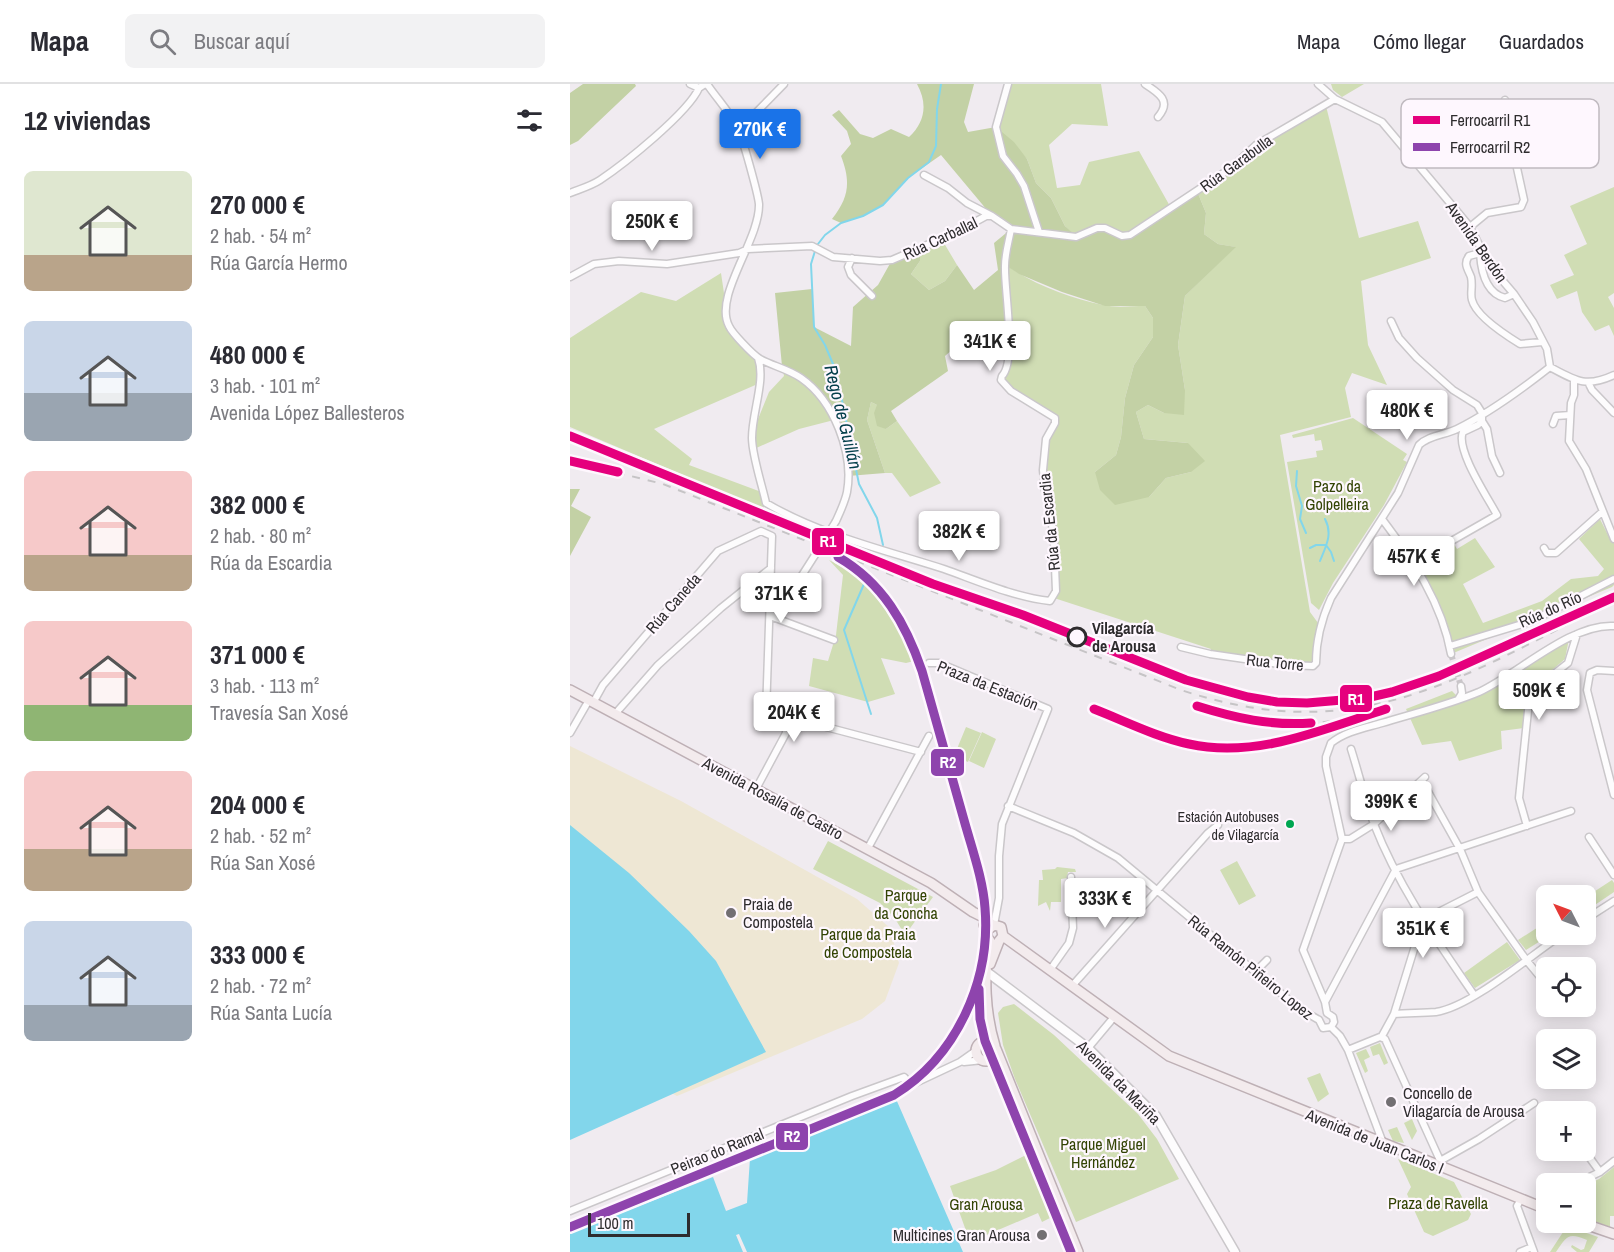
<!DOCTYPE html>
<html lang="es">
<head>
<meta charset="utf-8">
<style>
	:root { --surface:#fff; --page:#f2f2f3; --text:#2b2b33; --muted:#7c7c81; --line:#e1e1e2; --accent:#1a73e8 }
	body { margin:0; font-family:"Archivo Narrow",sans-serif; background:var(--page); color:var(--text); height:100vh; display:flex; flex-direction:column; font-size:22px; white-space:nowrap }
	* { box-sizing:border-box; margin:0 }
	p { font-size:20px; color:var(--muted) }
	.icon { flex:none; width:33px; height:33px; fill:none; stroke:currentColor; stroke-width:2; stroke-linecap:round; stroke-linejoin:round }
	.map { position:relative; flex:1; overflow:hidden }
	.side { display:flex; flex-direction:column; background:var(--surface); width:570px }
	.side>* { flex:none }
	.needle { width:39px; rotate:312deg }
	.tools { position:absolute; left:966px; top:801px; display:grid; gap:12px }
	.tools a { display:grid; place-items:center; width:60px; height:60px; border-radius:9px; background:var(--surface); box-shadow:0 3px 15px #0003; font-size:30px }
	.scale { position:absolute; left:18px; bottom:15px; width:102px; box-sizing:border-box; padding-left:6px; border:3px solid #2e2c2e; border-top:0; font-size:16px; line-height:21px; white-space:nowrap; color:#2e2c2e; -webkit-text-stroke:4px #fef7fe; paint-order:stroke }
	.price { position:absolute; translate:-50% -51px; padding:0 14px; border-radius:6px; background:#fff; color:#222; font-size:20px; line-height:39px; filter:drop-shadow(0 2px 3px #0008) }
	.price::after { content:''; position:absolute; left:50%; top:36px; width:18px; height:14px; margin-left:-9px; background:inherit; clip-path:polygon(0 0,100% 0,50% 100%) }
	.price.current { background:var(--accent); color:#fff }
	ul { padding:0; list-style:none }
	li { display:flex; align-items:center; gap:18px; height:150px; padding:0 24px }
	li span { display:grid; place-items:center; flex:none; width:168px; height:120px; border-radius:9px; color:#555 }
	li>.icon { margin-inline-start:auto }
	span .icon { width:72px; height:72px; fill:#fffc; stroke-width:1 }
	li b { font-size:26px }
	h2 { display:flex; justify-content:space-between; align-items:center; height:72px; padding:0 24px; font-size:26px }
	header { display:flex; align-items:center; gap:36px; box-sizing:border-box; height:84px; padding:0 30px; background:var(--surface); border-bottom:2px solid var(--line) }
	header strong { font-size:28px }
	nav { display:flex; gap:33px; margin-inline-start:auto; font-size:21px }
	.search { width:420px; height:54px; background:var(--page); display:flex; align-items:center; gap:15px; box-sizing:border-box; padding:0 21px; border-radius:9px; color:var(--muted); font-size:22px }
	main { display:flex; flex:1; min-height:0 }
	.map>svg:first-child { display:block }
	.green { fill:#d0ddb4 }
	.forest { fill:#c3d1a5 }
	.sand { fill:#eee7d4 }
	.water { fill:#82d6eb }
	.lines { fill:none; stroke-linecap:round; stroke-linejoin:round }
	.stream { stroke:#82d6eb; stroke-width:2 }
	.street-tunnel { stroke:#c9c5c9; stroke-width:6; stroke-dasharray:6 3; stroke-linecap:butt }
	.street-casing { stroke:#cac7ca; stroke-width:9 }
	.secondary-casing { stroke:#cac7ca; stroke-width:11 }
	.primary-casing { stroke:#beb0b5; stroke-width:12 }
	.street { stroke:#fdfcfd; stroke-width:6 }
	.secondary { stroke:#fdfcfd; stroke-width:8 }
	.primary { stroke:#f3ebed; stroke-width:9 }
	.rail { stroke:#c6c4c6; stroke-width:2; stroke-dasharray:8 8; stroke-linecap:butt }
	.street-bridge-casing { stroke:#cac7ca; stroke-width:9; stroke-linecap:butt }
	.street-bridge { stroke:#fdfcfd; stroke-width:6 }
	.rail-1-casing { stroke:#fef7fe; stroke-width:14 }
	.rail-2-casing { stroke:#fef7fe; stroke-width:14 }
	.rail-1 { stroke:#e5007d; stroke-width:9 }
	.rail-2 { stroke:#8e44ad; stroke-width:9 }
	.stop-dot { fill:#fef7fe; stroke:#2e2c2e; stroke-width:3 }
	.bus-dot { fill:#00a651; stroke:#fef7fe; stroke-width:2 }
	.poi-dot { fill:#726f72; stroke:#fef7fe; stroke-width:2 }
	.labels { text-anchor:middle; stroke-width:4.5; stroke-linejoin:round; paint-order:stroke }
	.bus-label { font-size:14px; fill:#2e2c2e; stroke:#fef7fe; text-anchor:end }
	.street-label { font-size:16px; fill:#2e2c2e; stroke:#fef7fe }
	.park-label { font-size:16px; fill:#324303; stroke:#fef7fe }
	.stop-label { font-size:16px; font-weight:bold; fill:#2e2c2e; stroke:#fef7fe; text-anchor:start }
	.poi-label { font-size:16px; fill:#2e2c2e; stroke:#fef7fe; text-anchor:start }
	.water-label { font-size:18px; font-style:italic; fill:#06404c; stroke:#fef7fe }
	.key { fill:#fef7fe; stroke:#c0bac0; stroke-width:1.5 }
	.key-label { font-size:16px; fill:#2e2c2e }
	.line-badge { stroke:#fef7fe; stroke-width:2 }
	.badge-label { font-size:16px; text-anchor:middle; font-weight:bold; fill:#fff }
</style>
</head>
<body>
<header>
<strong>Mapa</strong>
<div class="search"><svg class="icon" aria-label="search" viewBox="0 0 24 24"><circle cx="10" cy="10" r="6"/><path d="M15 15l6 6"/></svg>Buscar aquí</div>
<nav><a>Mapa</a><a>Cómo llegar</a><a>Guardados</a></nav>
</header>
<main>
<section class="side">
<h2>12 viviendas<svg class="icon" aria-label="filters" viewBox="0 0 24 24"><path d="M4 7h16M4 17h16"/><circle cx="9" cy="7" r="2"/><circle cx="15" cy="17" r="2"/></svg></h2>
<ul>
<li><span style="background:linear-gradient(#dfe7d0 70%,#b9a48a 0)"><svg class="icon" aria-label="home" viewBox="0 0 24 24"><path d="M3 11l9-7 9 7M6 9v11h12V9"/></svg></span><div><b>270 000 €</b><p>2 hab. · 54 m²</p><p>Rúa García Hermo</p></div></li>
<li><span style="background:linear-gradient(#c9d6e8 60%,#9aa5b1 0)"><svg class="icon" aria-label="home" viewBox="0 0 24 24"><path d="M3 11l9-7 9 7M6 9v11h12V9"/></svg></span><div><b>480 000 €</b><p>3 hab. · 101 m²</p><p>Avenida López Ballesteros</p></div></li>
<li><span style="background:linear-gradient(#f6c9c9 70%,#b9a48a 0)"><svg class="icon" aria-label="home" viewBox="0 0 24 24"><path d="M3 11l9-7 9 7M6 9v11h12V9"/></svg></span><div><b>382 000 €</b><p>2 hab. · 80 m²</p><p>Rúa da Escardia</p></div></li>
<li><span style="background:linear-gradient(#f6c9c9 70%,#8fb573 0)"><svg class="icon" aria-label="home" viewBox="0 0 24 24"><path d="M3 11l9-7 9 7M6 9v11h12V9"/></svg></span><div><b>371 000 €</b><p>3 hab. · 113 m²</p><p>Travesía San Xosé</p></div></li>
<li><span style="background:linear-gradient(#f6c9c9 65%,#b9a48a 0)"><svg class="icon" aria-label="home" viewBox="0 0 24 24"><path d="M3 11l9-7 9 7M6 9v11h12V9"/></svg></span><div><b>204 000 €</b><p>2 hab. · 52 m²</p><p>Rúa San Xosé</p></div></li>
<li><span style="background:linear-gradient(#c9d6e8 70%,#9aa5b1 0)"><svg class="icon" aria-label="home" viewBox="0 0 24 24"><path d="M3 11l9-7 9 7M6 9v11h12V9"/></svg></span><div><b>333 000 €</b><p>2 hab. · 72 m²</p><p>Rúa Santa Lucía</p></div></li>
</ul>
</section>
<div class="map">
<svg width="1044" height="1168" viewBox="0 0 1044 1168">
	<rect width="100%" height="100%" fill="#f0ebf0"/>
	<path class="green" d="M438,0h93l7,42 -36,-2 -23,21 8,43 23,-3 9,-23 50,-11 32,57 -41,27 -54,2 -11,-11 -14,-28 -15,-15 -9,-24 -31,-32z
		M761,0h33l-22,13 -9,-7z
		M756,22l33,132 59,-17 13,37 -70,23 7,64 19,40 -35,-12 -7,15 6,29 -71,18 30,177 11,15 -8,39 -103,-12 1,-5 -157,-51 -5,-100c-14,-25 -2,-56 6,-80l-44,-27 -9,-15 5,-10 -2,-102c27,20 65,34 98,41 13,3 28,1 42,1l8,12v19l-19,28 -9,33 -4,39 -5,18 -21,17 54,25 17,-19 25,-6 -3,-29 -44,-4 -8,-27 12,-7 16,8 21,-23 -7,-45 7,-49 50,-49 -17,-3 -14,-10 2,-21 -9,-22 59,-46z
		M1044,103v106l-6,4 6,11v28l-5,-11 -14,6 -13,-19 -5,-21 -20,8 -7,-14 24,-10 -10,-20 23,-11 -17,-38z
		M371,154l16,27 -12,16 -16,9 -18,-16 9,-13v-14z
		M151,189l8,54 29,31 2,25 -106,46 38,30 -3,6 75,28 2,10 -3,6 -193,-82v-89l71,-46 35,9z
		M212,282l35,26 17,28 -35,9 -45,20 -2,-15 17,-42 15,-16z
		M301,318l6,3 9,24 11,-8 44,62 -31,14 -18,-24h-7l-18,-53z
		M783,334l54,36 -4,6 4,2 -23,43 -51,78 -14,27 -8,-7 -24,-141 30,-5 -1,-6 7,-1 -2,-10 -6,1 -1,-7 -21,4 -1,-3z
		M1030,435l9,18 5,-1v49l-2,2 -161,67 -13,-48 -25,-43 39,-22 5,8 18,-11 20,29 -32,17 20,39 59,-22 29,-22 27,-3 6,-7 -25,-30z
		M259,476c7,4 15,7 21,12 27,18 50,59 64,89l-8,2 -25,-5 14,36 -27,8 -59,-16 4,-28 15,3 8,-26 7,-60z
		M999,555l-4,20 -35,30 -6,8v31l-23,3 1,18 -43,12 -8,-20 -29,4 -16,-36 46,-18 7,7 8,-2z
		M396,643l15,6 -13,29 -14,-6z
		M412,648l14,7 -12,29 -15,-7z
		M258,757l105,56 -28,38 -11,-18 -14,-14 -67,-34z
		M667,777l19,35 -17,9 -19,-35z
		M487,783l18,2 1,3h-8l-1,6 -6,1v23h-10l-1,9 -4,-9 -8,4 1,-26h4l-1,-10 13,-1z
		M1042,796l2,3v9l-28,19v-14z
		M976,838v12l4,1 -24,15 -8,-10z
		M937,858l13,18 -45,28 -11,-15z
		M444,920l40,31 84,79 19,25 22,40 -103,43 -61,-143 -12,-34 -5,-32 5,-6z
		M810,959l8,20 -4,2 -5,-11 -6,2 -3,-9z
		M796,965l4,8 -6,3 4,11 -3,2 -9,-20z
		M750,989l9,21 -11,8 -11,-24z
		M842,1035l5,12 -5,9 -8,-17z
		M827,1043l7,16 -11,-2 -5,-11z
		M458,1070l26,62 -12,6 -4,-9 -68,29 -20,-56 46,-16z
		M828,1075l56,23 17,32 -3,6 -35,16 -9,-4 -17,-38 4,-7z
		M1044,1083v49h-4v11l-24,-8v-34l13,-6z
		M997,1142l31,11 -9,15h-12l-6,-5 1,-2 9,5 3,-1 3,-9c-19,-8 -20,-4 -31,12h-6z"/>
	<path class="forest" d="M13,0h52l1,2 -58,55 -8,4v-52z
		M347,0h57l-10,38 4,10 28,-5 18,15 13,17 9,24 15,15 14,28 11,10 21,-8 33,7 67,-44 9,22 -2,21 14,10 18,3 -51,49 -7,49 7,45 -1,25 -20,-2 -16,-8 -12,7 8,27 44,4 17,18 -14,11 -25,6 -17,19 -34,8 -15,-15 -5,-18 21,-17 5,-18 4,-39 9,-33 19,-28v-19l-8,-12h-40l-43,-14 -43,-18 -14,-9 3,90 -6,-6 -40,-8 -17,15 3,15 -57,40 6,10 -11,8 -9,-3 -3,-13 3,-8 -6,-3 -4,18 18,53 -37,3c-1,-26 -13,-65 -31,-84 -10,-10 -24,-18 -35,-26l-7,-73 37,-4 2,38 37,19 2,-39 25,-22 14,-25 28,-13v14l-9,13 18,16 16,-9 12,-16 17,25 24,-20 -4,-27 17,-14 -24,-19 -46,-55 -33,23 -25,27 -20,11 -22,7 -9,-4c17,-22 19,-37 9,-63l10,-12 -4,-13 -15,-16 7,-5 21,24 13,4 18,-9 18,8c16,-15 19,-33 8,-53z
		M0,405h10l-9,17 20,11 -21,39z"/>
	<path class="sand" d="M0,662l111,55 176,98 33,29 9,35 -14,38 -23,18 -185,77 -27,-15 -80,-183z"/>
	<path class="water" d="M0,741l59,48 60,58 27,30 50,91 -196,88z
		M326,1015l67,153h-216l-8,-18 -3,1 7,17h-173v-19l143,-56 13,34 21,-8 3,-45z"/>
	<g class="lines">
		<path class="stream" d="M248,160l7,-9 16,-12 22,-7 20,-11 25,-27 21,-16 7,-16 1,-37 4,-25
			M245,167l-4,13 3,63 11,18 11,26 23,113 18,34 6,27
			M727,387l-1,15 6,20 -2,13 6,14
			M740,464l6,-3h10l5,7 3,9
			M750,477c6,-15 13,-27 5,-42
			M294,500l-20,46 27,84"/>
		<path class="street-tunnel" d="M881,570l10,32"/>
		<g class="street-casing">
			<path id="street" d="M120,0l9,4 6,-4
				M137,0c10,15 24,29 31,45 5,10 20,65 21,75 1,36 -46,92 -30,122 3,7 24,29 31,33 13,7 28,10 41,19 33,23 53,75 46,114 -2,10 -7,20 -11,29
				M438,0l-12,43 7,29 14,18 7,12 15,46
				M575,0c14,9 27,17 13,33
				M748,0l17,15 47,23 63,75 25,30 20,39 24,28 19,28 14,27 3,18
				M169,46l45,-46
				M354,91l24,13 19,15 25,13
				M0,109c10,-4 21,-7 30,-13 24,-16 88,-67 99,-92
				M900,143l17,-14 34,-6 3,-7 -18,-82 -1,-18
				M282,174l-4,9 3,8 21,21
				M0,193l24,-13 25,-3 48,3 72,-11 9,-4 64,-3 21,11 47,4 12,-1 63,-27 31,-17h6l19,13 65,8 21,-9h8l17,8 8,-1 101,-67 25,-23 79,-46
				M944,210l-9,4c-20,-5 -24,-28 -25,-45l-11,3c-6,8 -1,13 2,21 2,9 -1,17 1,23 4,16 35,36 48,44l22,-2
				M821,237l8,17 18,20 36,32 24,15 5,8
				M188,274c8,22 -6,54 -6,80 0,17 10,47 14,65 54,32 119,47 178,66 34,12 70,28 106,32l6,-10 -2,-49 -5,-44 -4,-8 -2,-20 3,-31 9,-16v-5l-44,-27 -10,-11 1,-4c15,-15 2,-88 3,-110 0,-13 4,-25 6,-37
				M1004,295v16l-3,8 -2,38 17,28 28,70
				M1019,300l3,6 22,23
				M912,337l5,8 5,27 8,17
				M983,340l3,-8 14,-1
				M812,435c31,41 60,84 69,135
				M974,464l3,5h9l46,-41
				M843,479l84,-48c-9,-17 -42,-66 -34,-83l15,-7 4,-4v-8
				M200,532l64,24
				M201,532l14,-14 30,-47
				M880,562l82,-25 82,-42
				M611,563l29,7 76,11 27,1 3,-3c0,-22 6,-45 15,-65l67,-105 21,-48c10,-10 26,-10 38,-16 32,-16 65,-40 93,-62 26,14 36,21 64,8
				M359,579h10l109,46 -46,115 -3,32v42l-5,27
				M1044,587l-17,-1 -7,3 -3,17 27,105
				M889,614l3,-5 -1,-7
				M23,619l10,-18 115,-134 43,-20 11,5 -6,177c11,4 21,7 20,20l-30,56
				M45,630l43,-49 63,-57 50,-40
				M210,635l8,-1 23,5 110,29
				M0,649l19,-33
				M781,665c8,25 14,51 23,75 24,62 63,117 100,171
				M852,697l38,68 18,43 49,69 19,23
				M438,722l66,27 44,25 182,151 19,11
				M957,742l-8,-28 10,-97 7,-13 32,-25 9,-29
				M1019,753l25,38
				M772,755h8l24,-15 51,-47
				M298,764l61,-112
				M1016,835l28,-18
				M480,886l19,-27 4,-15 -2,-51
				M685,888l12,-12
				M502,902l136,-153 10,-8
				M755,918l71,-133 175,-58
				M824,930c14,-1 28,-1 42,-2 35,-5 95,-57 127,-78
				M749,936l4,8 8,-1
				M761,943l3,-5 -1,-5 -6,-4 -2,-11 -22,-52 39,-111 -16,-73v-9l5,-14c15,-12 34,-15 51,-20 33,-10 66,-18 97,-31 39,-18 92,-69 135,-66
				M761,943l9,9 8,14 35,93
				M812,952l12,-22 29,-94 55,-28
				M518,964l26,-31
				M778,966l32,-13 5,2 58,128
				M394,978l19,-2
				M1014,1066l16,22
				M870,1077l39,-22 55,-36
				M1005,1100l25,-12 14,-11
				M951,1115l-4,7 17,46
				M0,1127l282,-115 52,-19 7,8 49,-23 17,-12
				M950,1168l12,-5"/>
		</g>
		<g class="secondary-casing">
			<path id="secondary" d="M417,888l101,76 68,68 79,136"/>
		</g>
		<g class="primary-casing">
			<path id="primary" d="M0,606l361,193 42,29 12,6 7,7
				M414,841l3,5v7l3,4c-7,34 -5,72 5,105
				M417,846l7,-5 7,2 2,9 166,120 377,153
				M420,880l9,-23 4,-5
				M406 967a10 10 0 1 1 20 0a10 10 0 1 1-20 0Z
				M426,965l82,203
				M1009,1138l35,12"/>
		</g>
		<use href="#street" class="street"/>
		<use href="#secondary" class="secondary"/>
		<use href="#primary" class="primary"/>
		<path class="rail" d="M0,377l93,23 518,206c163,54 261,0 404,-75
			M627,622c43,14 88,24 133,15
			M524,625c31,12 62,27 94,35 65,15 127,-13 188,-32
			M409,904l1,31 5,22 86,211
			M0,1143l324,-132c62,-38 97,-114 91,-187 -2,-29 -13,-59 -21,-88 -14,-50 -28,-99 -42,-149 -14,-41 -34,-78 -69,-105"/>
		<g class="street-bridge-casing">
			<path id="street-bridge" d="M245,471l21,-34"/>
		</g>
		<use href="#street-bridge" class="street-bridge"/>
		<g class="rail-1-casing">
			<path id="rail-1" d="M0,352l363,148 90,31 163,65 62,17 29,5 30,1 59,-5 26,-6 47,-16 175,-79
				M0,377l48,11
				M627,622c38,12 74,20 114,17
				M524,625c31,12 62,28 95,35 68,15 134,-15 197,-35"/>
		</g>
		<g class="rail-2-casing">
			<path id="rail-2" d="M409,905l1,30 5,22 86,211
				M0,1143l324,-132c62,-38 97,-114 91,-187 -2,-29 -13,-59 -21,-88 -14,-50 -28,-99 -42,-149 -16,-47 -39,-88 -84,-114"/>
		</g>
		<use href="#rail-1" class="rail-1"/>
		<use href="#rail-2" class="rail-2"/>
	</g>
	<circle class="stop-dot" cx="507" cy="553" r="9"/>
	<circle class="bus-dot" cx="720" cy="740" r="5"/>
	<g class="poi-dot">
		<circle cx="161" cy="829" r="6"/>
		<circle cx="821" cy="1018" r="6"/>
		<circle cx="472" cy="1151" r="6"/>
	</g>
	<g class="labels">
		<g class="bus-label">
			<text x="709" y="738">Estación Autobuses<tspan x="709" dy="18">de Vilagarcía</tspan></text>
		</g>
		<g class="street-label">
			<text transform="translate(666 79) rotate(-36)" y="6">Rúa Garabulla</text>
			<text transform="translate(370 154) rotate(-25)" y="6">Rúa Carballal</text>
			<text transform="translate(907 158) rotate(55)" y="6">Avenida Berdón</text>
			<text transform="translate(479 438) rotate(-96)" y="6">Rúa da Escardia</text>
			<text transform="translate(103 519) rotate(-49)" y="6">Rúa Caneda</text>
			<text transform="translate(980 525) rotate(-24)" y="6">Rúa do Río</text>
			<text transform="translate(705 578) rotate(6)" y="6">Rua Torre</text>
			<text transform="translate(418 601) rotate(22)" y="6">Praza da Estación</text>
			<text transform="translate(203 714) rotate(28)" y="6">Avenida Rosalía de Castro</text>
			<text transform="translate(681 883) rotate(39)" y="6">Rúa Ramón Piñeiro Lopez</text>
			<text transform="translate(549 998) rotate(45)" y="6">Avenida da Mariña</text>
			<text transform="translate(805 1057) rotate(22)" y="6">Avenida de Juan Carlos I</text>
			<text transform="translate(147 1067) rotate(-22)" y="6">Peirao do Ramal</text>
		</g>
		<g class="park-label">
			<text x="767" y="408">Pazo da<tspan x="767" dy="18">Golpelleira</tspan></text>
			<text x="336" y="817">Parque<tspan x="336" dy="18">da Concha</tspan></text>
			<text x="298" y="856">Parque da Praia<tspan x="298" dy="18">de Compostela</tspan></text>
			<text x="533" y="1066">Parque Miguel<tspan x="533" dy="18">Hernández</tspan></text>
			<text x="868" y="1125">Praza de Ravella</text>
			<text x="416" y="1126">Gran Arousa</text>
		</g>
		<g class="stop-label">
			<text x="522" y="550">Vilagarcía<tspan x="522" dy="18">de Arousa</tspan></text>
		</g>
		<g class="poi-label">
			<text x="173" y="826">Praia de<tspan x="173" dy="18">Compostela</tspan></text>
			<text x="833" y="1015">Concello de<tspan x="833" dy="18">Vilagarcía de Arousa</tspan></text>
			<text x="460" y="1157" text-anchor="end">Multicines Gran Arousa</text>
		</g>
		<g class="water-label">
			<text transform="translate(273 333) rotate(76)" y="6">Rego de Guillán</text>
		</g>
	</g>
	<rect x="831" y="15" width="198" height="69" rx="9" class="key"/>
	<rect x="843" y="32" width="27" height="8" fill="#e5007d"/>
	<rect x="843" y="59" width="27" height="8" fill="#8e44ad"/>
	<g class="key-label">
		<text x="880" y="42">Ferrocarril R1</text>
		<text x="880" y="69">Ferrocarril R2</text>
	</g>
	<g class="line-badge">
		<rect x="241" y="443" width="34" height="29" rx="6" fill="#e5007d"/>
		<rect x="769" y="600" width="34" height="29" rx="6" fill="#e5007d"/>
		<rect x="360" y="664" width="35" height="29" rx="6" fill="#8e44ad"/>
		<rect x="205" y="1038" width="34" height="29" rx="6" fill="#8e44ad"/>
	</g>
	<g class="badge-label">
		<text x="258" y="463">R1</text>
		<text x="786" y="621">R1</text>
		<text x="378" y="684">R2</text>
		<text x="222" y="1058">R2</text>
	</g>
</svg>
<div class="tools">
<a><svg class="needle" viewBox="-14 -14 28 28"><path d="M0-13l5 13h-10z" fill="#e53935"/><path d="M0 13l5-13h-10z" fill="#7c7c81"/></svg></a>
<a><svg class="icon" aria-label="locate" viewBox="0 0 24 24"><circle cx="12" cy="12" r="6"/><path d="M12 2v4M12 18v4M2 12h4M18 12h4"/></svg></a>
<a><svg class="icon" aria-label="layers" viewBox="0 0 24 24"><path d="M12 4l9 5-9 5-9-5zM3 14l9 5 9-5"/></svg></a>
<a>+</a>
<a>−</a>
</div>
<div class="scale">100 m</div>
<b class="price current" style="left:190px;top:76px">270K €</b>
<b class="price" style="left:82px;top:168px">250K €</b>
<b class="price" style="left:420px;top:288px">341K €</b>
<b class="price" style="left:837px;top:357px">480K €</b>
<b class="price" style="left:389px;top:478px">382K €</b>
<b class="price" style="left:844px;top:503px">457K €</b>
<b class="price" style="left:211px;top:540px">371K €</b>
<b class="price" style="left:969px;top:637px">509K €</b>
<b class="price" style="left:224px;top:659px">204K €</b>
<b class="price" style="left:821px;top:748px">399K €</b>
<b class="price" style="left:535px;top:845px">333K €</b>
<b class="price" style="left:853px;top:875px">351K €</b>
</div>
</main>
</body>
</html>
